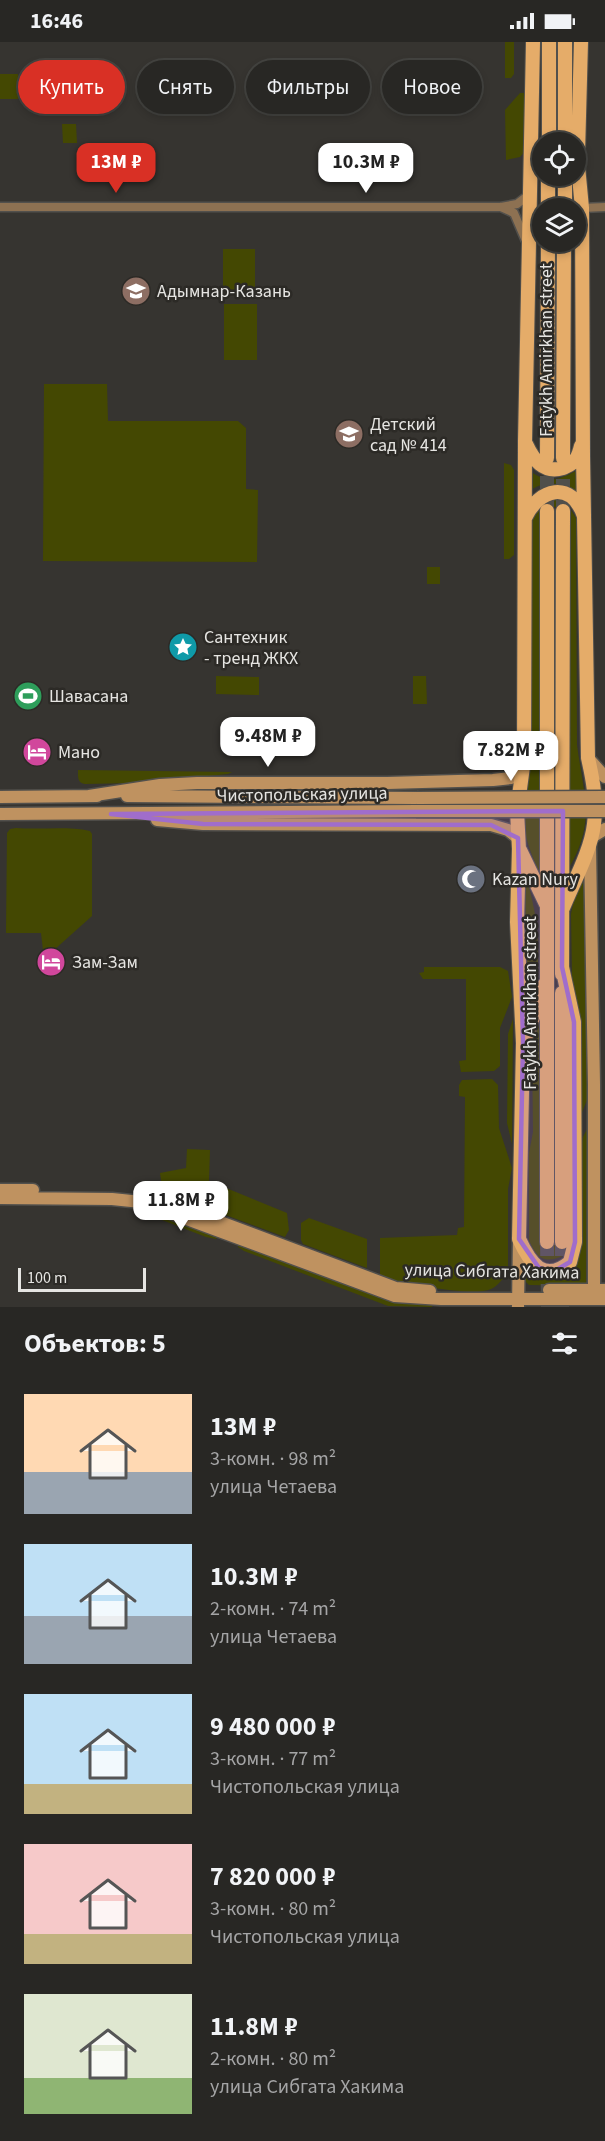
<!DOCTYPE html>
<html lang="ru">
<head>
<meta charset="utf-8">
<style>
	:root { --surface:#282724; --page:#343331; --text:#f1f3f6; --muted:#a5a5a6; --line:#444441; --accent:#d93025 }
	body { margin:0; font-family:"Source Sans 3",sans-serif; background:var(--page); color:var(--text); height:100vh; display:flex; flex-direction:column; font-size:22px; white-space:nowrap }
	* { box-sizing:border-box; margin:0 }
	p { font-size:20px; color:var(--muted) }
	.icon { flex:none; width:33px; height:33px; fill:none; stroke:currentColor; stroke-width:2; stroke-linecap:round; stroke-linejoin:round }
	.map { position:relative; height:1265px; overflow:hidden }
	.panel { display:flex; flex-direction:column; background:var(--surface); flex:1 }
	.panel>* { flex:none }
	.banner { position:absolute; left:18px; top:18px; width:570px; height:54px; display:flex; gap:12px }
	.tools { position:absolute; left:532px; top:90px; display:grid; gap:12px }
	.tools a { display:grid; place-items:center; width:54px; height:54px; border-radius:50%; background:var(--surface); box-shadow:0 3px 9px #0003,0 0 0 2px var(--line); font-size:30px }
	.scale { position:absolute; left:18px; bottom:15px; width:128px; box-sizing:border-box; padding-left:6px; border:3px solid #e6e5e2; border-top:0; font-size:16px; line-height:21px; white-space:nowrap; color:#e6e5e2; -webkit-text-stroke:4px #2c2a26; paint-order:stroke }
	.price { position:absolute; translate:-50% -51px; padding:0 14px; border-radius:12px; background:#fff; color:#222; font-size:20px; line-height:39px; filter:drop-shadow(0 2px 3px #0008) }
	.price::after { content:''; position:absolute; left:50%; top:36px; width:18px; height:14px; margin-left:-9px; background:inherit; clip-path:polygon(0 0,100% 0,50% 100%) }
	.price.current { background:var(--accent); color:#fff }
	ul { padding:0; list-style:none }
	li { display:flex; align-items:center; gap:18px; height:150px; padding:0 24px }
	li span { display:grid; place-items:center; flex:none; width:168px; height:120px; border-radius:0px; color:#555 }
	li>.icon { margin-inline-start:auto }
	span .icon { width:72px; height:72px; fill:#fffc; stroke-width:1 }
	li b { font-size:26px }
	h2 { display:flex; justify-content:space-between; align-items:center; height:72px; padding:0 24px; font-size:26px }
	.tag { padding:0 21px; border-radius:27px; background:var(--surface); box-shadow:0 3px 9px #0003,0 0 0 2px var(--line); font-size:21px; line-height:54px }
	.tag.current { background:var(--accent); color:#fff }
	.status { display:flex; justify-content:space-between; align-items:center; height:42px; padding:0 30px; background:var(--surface); direction:ltr }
	.status svg { height:16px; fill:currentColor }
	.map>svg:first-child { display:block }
	.green { fill:#444802 }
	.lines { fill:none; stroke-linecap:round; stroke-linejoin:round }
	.primary-tunnel { stroke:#504f4b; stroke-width:14; stroke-dasharray:14 7; stroke-linecap:butt }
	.minor-casing { stroke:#52504c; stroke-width:11 }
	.secondary-casing { stroke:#52504c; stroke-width:15 }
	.primary-casing { stroke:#52504c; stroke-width:16 }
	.minor { stroke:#8d7152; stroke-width:8 }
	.secondary { stroke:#bf9260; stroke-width:12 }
	.primary { stroke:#e5ac69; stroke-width:14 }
	.secondary-bridge-casing { stroke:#52504c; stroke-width:15; stroke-linecap:butt }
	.secondary-bridge { stroke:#bf9260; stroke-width:12 }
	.marked { fill:#a06dcb; fill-opacity:0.2; stroke:#a06dcb; stroke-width:4.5; stroke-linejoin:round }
	.labels { text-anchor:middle; stroke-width:5; stroke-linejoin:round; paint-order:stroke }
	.poi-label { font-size:18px; fill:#e6e5e2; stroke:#2c2a26; text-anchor:start }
	.street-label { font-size:18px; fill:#e6e5e2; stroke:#2c2a26 }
</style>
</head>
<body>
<div class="status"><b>16:46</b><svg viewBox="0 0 49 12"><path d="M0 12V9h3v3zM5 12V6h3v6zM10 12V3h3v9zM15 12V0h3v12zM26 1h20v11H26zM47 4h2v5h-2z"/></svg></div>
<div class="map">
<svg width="605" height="1265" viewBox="0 0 605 1265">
	<rect width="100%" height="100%" fill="#363430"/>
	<path class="green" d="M505,0h9v32l-3,4h-6z
		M0,32h18v25h-18z
		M520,51h6l-1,58 -5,6 -14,3 -1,-50z
		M62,82h14l1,19h-14z
		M223,207h32v46h-32z
		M224,262h33v56h-33z
		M44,342h63l1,37h130l8,7v61l12,1 -1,72 -214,-1z
		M504,421l7,2 3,5v85l-5,4h-5z
		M529,428c19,15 28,10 47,1l2,20c-19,-5 -26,-14 -47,-1z
		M553,455l12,4 11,17 1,227c7,53 20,78 -11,128v-366h-27l1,369c-9,-24 -20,-47 -17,-73 1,-21 7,-41 8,-61l-2,-224 3,-7z
		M427,525h13v17h-13z
		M216,634l43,1v18l-43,-1z
		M413,634h13l1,28h-14z
		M78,728l154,2 -4,2 -93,9 -50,1c-8,-1 -7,-8 -7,-14z
		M16,786c23,2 52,-2 74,3l2,3v82l-48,43 -3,-26h-35l1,-100 3,-4z
		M584,825l2,12 1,221 -8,20 -1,-96 -6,-48 -1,-62 5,-25z
		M525,832c14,42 20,97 2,139z
		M424,925h76l8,4 4,26 -12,31v38l-6,5 -33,1 -2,-11 7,-1v-81h-43l-4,-6 5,-1z
		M541,971l6,229h21l1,4 -4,9c-20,9 -28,5 -36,-15v-87l4,-21 -1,-90z
		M513,977l-1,125 -5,-21 1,-89z
		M492,1037l6,6 1,43 13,40 -4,21v84c-5,5 -10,13 -17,16 -18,8 -80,-5 -102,-8l-9,-4v-39l77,-3 1,-7 6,-1 1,-130 -6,-1v-11l3,-5z
		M587,1087l-1,154 -3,3 -54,-1 -4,-4v-17l10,7 38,-6 7,-10 1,-106 2,-12z
		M187,1107l23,1 -1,31 78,32 2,17 -4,7 -73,-27 -47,-14 -2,-2 -3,-21 26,-5z
		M134,1165l9,1 75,28 -2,3 -10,-2 -75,-29z
		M309,1176l58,21v29l-64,-24 -2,-4v-17z
		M238,1202l149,56 45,3v4l-44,-1 -144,-55 -6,-4z"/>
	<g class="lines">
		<path class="primary-tunnel" d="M563,416v53
			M547,469v-53
			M547,1200l1,65
			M562,1200v65"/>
		<g class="minor-casing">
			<path id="minor" d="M0,165h501l16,-3 13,-10
				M501,165l13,6 12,28
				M582,166l23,-1"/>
		</g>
		<g class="secondary-casing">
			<path id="secondary" d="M588,716l17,19
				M89,754l71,-11 37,-2h190l106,-3 18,-2 6,-5 5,-11
				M127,754l290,2
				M0,755l97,-1
				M0,772l416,-3
				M157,778l46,4 288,1 17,5 10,8
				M592,795l13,-8
				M590,805l4,237v214
				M0,1148h33
				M0,1156l112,1 29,3 254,94 46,3h164
				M183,1166l213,80 34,3
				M549,1248h56
				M518,1265l1,-68"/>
		</g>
		<g class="primary-casing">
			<path id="primary" d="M533,0l-8,400 -1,317 -7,52 2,38 -2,73 6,121 -4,196c11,24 25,45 51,23l5,-20 -1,-220 -12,-55
				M549,100v-100
				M565,100v-100
				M578,111l3,-111
				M548,166v-32
				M565,166v-32
				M526,402c7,15 17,30 37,24 4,-2 10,-4 12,-8 3,-3 5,-10 6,-14
				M547,416l1,-216
				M563,416l1,-216
				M547,469v731
				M525,476c14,-30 46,-38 59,-2
				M520,808l26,54
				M563,866c10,-25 28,-57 31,-84 3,-22 -1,-44 -6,-66l-5,-303 -1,-247 -6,-63
				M562,932l1,-463
				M526,995l19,-53
				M562,1200v-249"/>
		</g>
		<use href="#minor" class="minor"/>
		<use href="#secondary" class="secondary"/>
		<use href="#primary" class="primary"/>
		<g class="secondary-bridge-casing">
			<path id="secondary-bridge" d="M417,756l188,-1
				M416,769h189"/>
		</g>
		<use href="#secondary-bridge" class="secondary-bridge"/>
	</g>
	<path class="marked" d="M563,769l-1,156 12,55 1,220 -5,20 -17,10 -14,-4 -20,-29 4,-196 -5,-205 -27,-13 -288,-1 -92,-10z"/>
	<defs>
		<g id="school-disc" transform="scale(1.5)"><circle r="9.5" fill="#8d6e63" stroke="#2c2a26"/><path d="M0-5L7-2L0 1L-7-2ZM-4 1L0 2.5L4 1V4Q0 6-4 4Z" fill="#fff"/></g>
		<g id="sight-disc" transform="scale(1.5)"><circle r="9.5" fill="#0f9aa8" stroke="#2c2a26"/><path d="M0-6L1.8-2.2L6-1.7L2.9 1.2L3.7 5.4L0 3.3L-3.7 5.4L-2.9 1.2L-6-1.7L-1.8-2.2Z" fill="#fff"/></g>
		<g id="stadium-disc" transform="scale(1.5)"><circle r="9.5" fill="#2e9e5b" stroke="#2c2a26"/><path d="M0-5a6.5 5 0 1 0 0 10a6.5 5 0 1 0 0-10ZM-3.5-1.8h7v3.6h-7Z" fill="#fff"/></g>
		<g id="hotel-disc" transform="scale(1.5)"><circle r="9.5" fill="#d1479c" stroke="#2c2a26"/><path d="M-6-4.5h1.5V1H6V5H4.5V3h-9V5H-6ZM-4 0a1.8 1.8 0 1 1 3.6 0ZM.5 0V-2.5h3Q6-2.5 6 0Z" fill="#fff"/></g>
		<g id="mosque-disc" transform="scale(1.5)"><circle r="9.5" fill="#6b7280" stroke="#2c2a26"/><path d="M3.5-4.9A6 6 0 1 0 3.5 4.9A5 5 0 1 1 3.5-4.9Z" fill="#fff"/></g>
	</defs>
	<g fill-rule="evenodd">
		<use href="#school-disc" x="136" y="249"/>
		<use href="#school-disc" x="349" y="392"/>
		<use href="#sight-disc" x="183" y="605"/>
		<use href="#stadium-disc" x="28" y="654"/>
		<use href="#hotel-disc" x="37" y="710"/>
		<use href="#mosque-disc" x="471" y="837"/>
		<use href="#hotel-disc" x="51" y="920"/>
	</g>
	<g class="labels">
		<g class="poi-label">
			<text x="157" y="255">Адымнар-Казань</text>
			<text x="370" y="388">Детский<tspan x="370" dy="21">сад № 414</tspan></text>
			<text x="204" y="601">Сантехник<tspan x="204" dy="21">- тренд ЖКХ</tspan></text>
			<text x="49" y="660">Шавасана</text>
			<text x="58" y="716">Мано</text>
			<text x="492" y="843">Kazan Nury</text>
			<text x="72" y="926">Зам-Зам</text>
		</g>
		<g class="street-label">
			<text transform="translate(546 308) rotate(-90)" y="6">Fatykh Amirkhan street</text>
			<text transform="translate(302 752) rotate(-1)" y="6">Чистопольская улица</text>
			<text transform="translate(530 961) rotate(-90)" y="6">Fatykh Amirkhan street</text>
			<text transform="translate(492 1229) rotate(1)" y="6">улица Сибгата Хакима</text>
		</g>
	</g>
</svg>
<div class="tools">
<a><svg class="icon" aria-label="locate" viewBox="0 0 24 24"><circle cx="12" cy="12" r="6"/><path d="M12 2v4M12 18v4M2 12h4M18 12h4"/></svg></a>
<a><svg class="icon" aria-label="layers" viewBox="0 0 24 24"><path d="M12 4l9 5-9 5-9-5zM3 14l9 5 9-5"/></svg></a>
</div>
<div class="scale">100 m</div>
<b class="price current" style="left:116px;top:152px">13M ₽</b>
<b class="price" style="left:366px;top:152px">10.3M ₽</b>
<b class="price" style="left:268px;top:726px">9.48M ₽</b>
<b class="price" style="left:511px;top:740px">7.82M ₽</b>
<b class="price" style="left:181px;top:1190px">11.8M ₽</b>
<div class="banner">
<a class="tag current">Купить</a>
<a class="tag">Снять</a>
<a class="tag">Фильтры</a>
<a class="tag">Новое</a>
</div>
</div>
<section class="panel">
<h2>Объектов: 5<svg class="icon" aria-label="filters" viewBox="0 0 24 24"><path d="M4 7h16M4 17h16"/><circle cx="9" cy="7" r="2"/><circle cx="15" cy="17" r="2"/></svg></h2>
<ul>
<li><span style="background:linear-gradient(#ffd9b3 65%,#9aa5b1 0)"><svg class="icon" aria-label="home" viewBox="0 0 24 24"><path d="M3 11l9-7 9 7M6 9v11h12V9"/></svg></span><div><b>13M ₽</b><p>3-комн. · 98 m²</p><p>улица Четаева</p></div></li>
<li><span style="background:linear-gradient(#bfe0f5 60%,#9aa5b1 0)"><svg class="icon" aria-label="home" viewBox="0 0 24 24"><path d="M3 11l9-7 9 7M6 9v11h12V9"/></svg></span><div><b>10.3M ₽</b><p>2-комн. · 74 m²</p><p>улица Четаева</p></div></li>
<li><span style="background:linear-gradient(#bfe0f5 75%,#c2b280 0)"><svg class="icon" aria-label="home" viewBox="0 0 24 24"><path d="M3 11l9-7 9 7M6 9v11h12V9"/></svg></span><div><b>9 480 000 ₽</b><p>3-комн. · 77 m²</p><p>Чистопольская улица</p></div></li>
<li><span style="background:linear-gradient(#f6c9c9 75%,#c2b280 0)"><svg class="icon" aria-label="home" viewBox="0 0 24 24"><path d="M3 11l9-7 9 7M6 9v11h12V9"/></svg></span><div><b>7 820 000 ₽</b><p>3-комн. · 80 m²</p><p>Чистопольская улица</p></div></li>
<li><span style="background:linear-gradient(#dfe7d0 70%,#8fb573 0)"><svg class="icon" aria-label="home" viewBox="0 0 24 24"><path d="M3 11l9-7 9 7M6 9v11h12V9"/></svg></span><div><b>11.8M ₽</b><p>2-комн. · 80 m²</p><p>улица Сибгата Хакима</p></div></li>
</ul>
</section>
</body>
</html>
